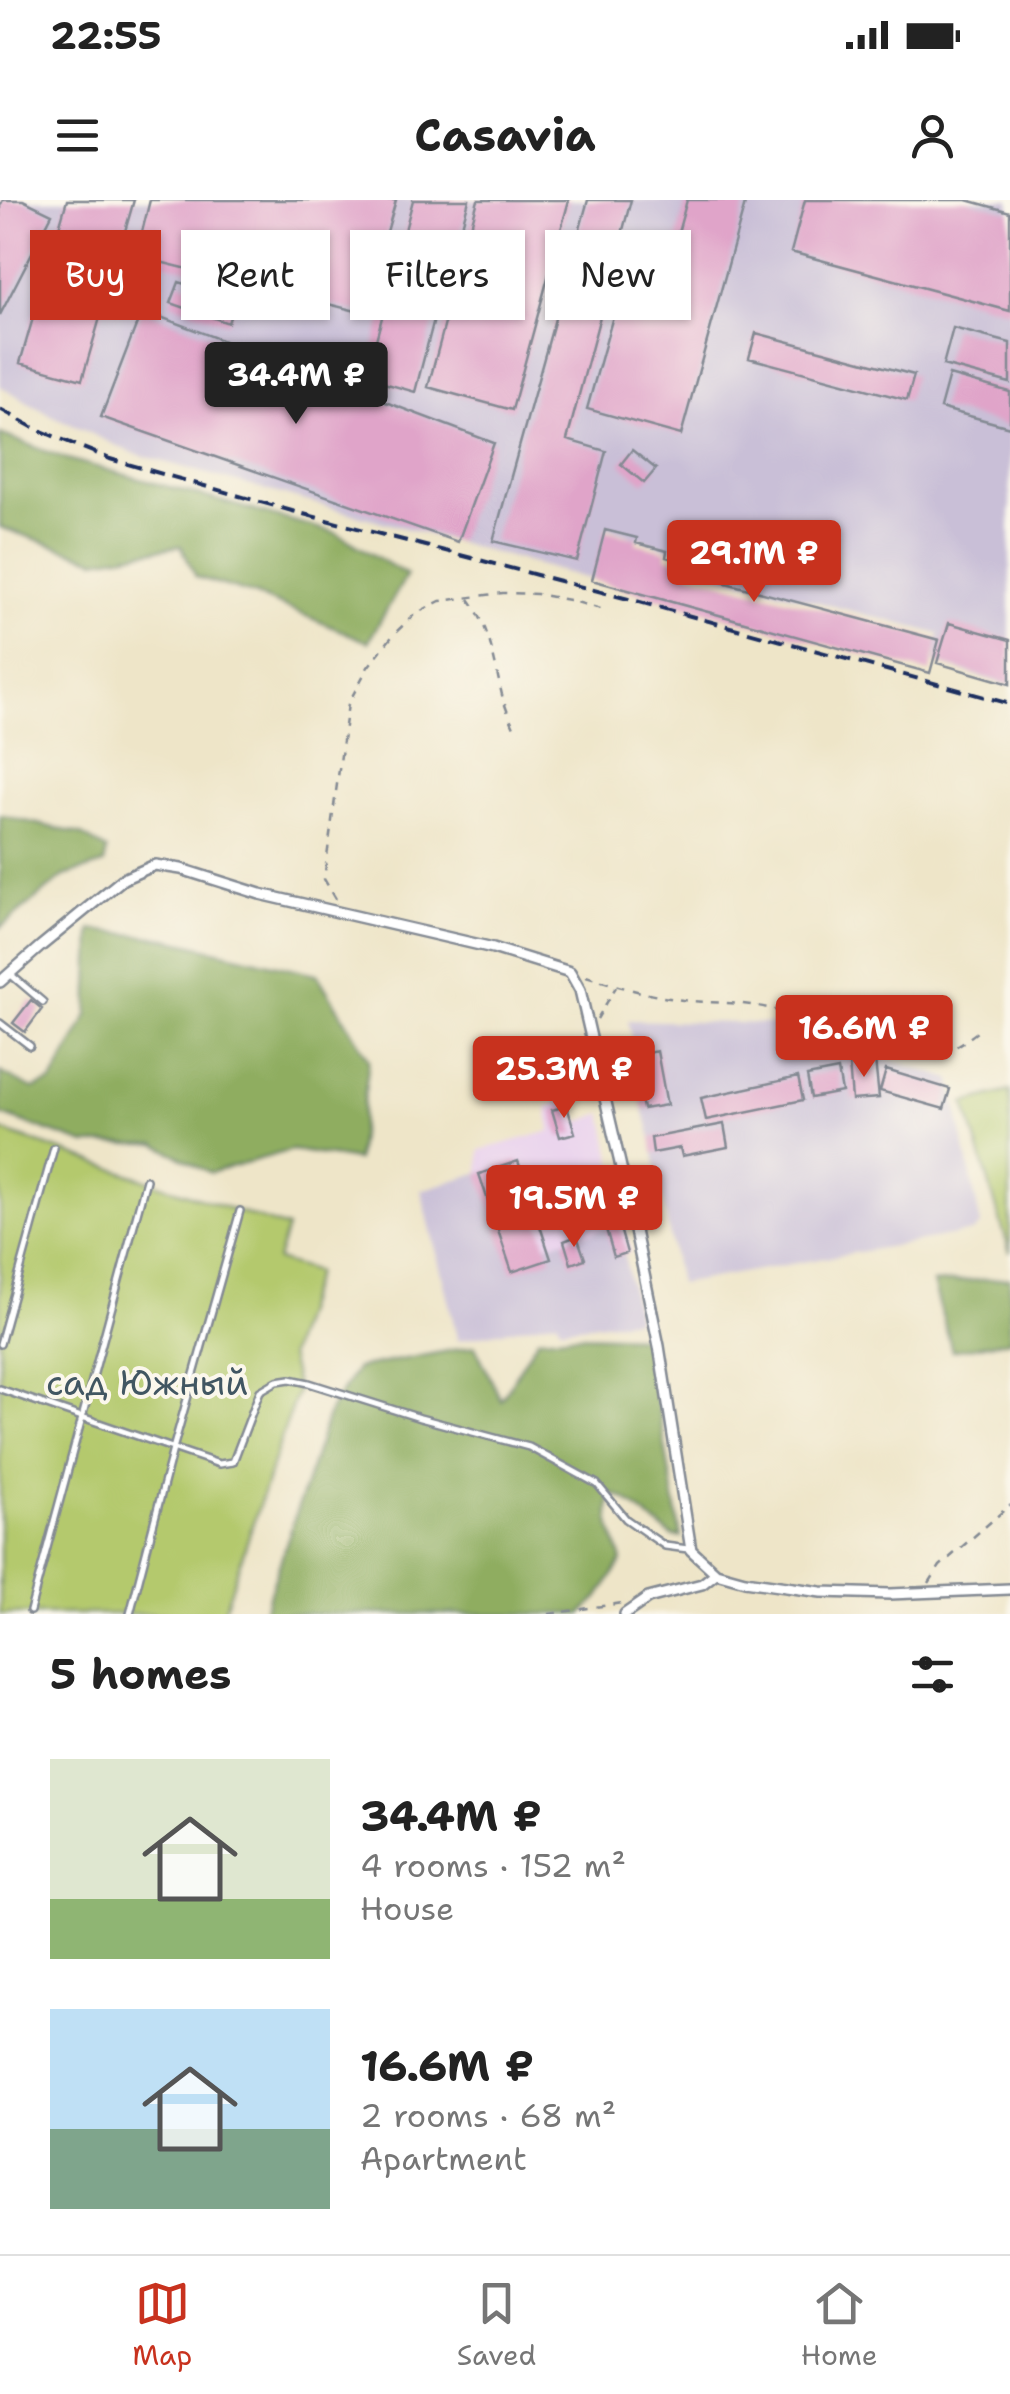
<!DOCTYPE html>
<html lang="en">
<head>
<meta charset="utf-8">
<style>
	:root { --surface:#fff; --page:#f2f2f2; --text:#222; --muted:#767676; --line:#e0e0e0; --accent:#c8321e }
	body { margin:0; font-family:"Shantell Sans",sans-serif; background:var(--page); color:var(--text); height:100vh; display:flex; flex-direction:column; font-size:38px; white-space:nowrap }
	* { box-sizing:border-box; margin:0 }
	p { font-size:32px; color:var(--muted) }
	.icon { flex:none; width:55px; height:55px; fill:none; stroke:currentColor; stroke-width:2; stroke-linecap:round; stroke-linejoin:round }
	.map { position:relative; height:1414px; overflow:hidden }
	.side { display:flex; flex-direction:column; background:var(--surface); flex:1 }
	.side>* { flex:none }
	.hud { position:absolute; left:30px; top:30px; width:950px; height:90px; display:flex; gap:20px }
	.price { position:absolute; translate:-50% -85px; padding:0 22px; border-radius:10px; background:var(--accent); color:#fff; font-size:32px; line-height:65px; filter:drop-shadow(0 2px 5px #0008) }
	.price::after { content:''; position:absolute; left:50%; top:60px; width:30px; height:22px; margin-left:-15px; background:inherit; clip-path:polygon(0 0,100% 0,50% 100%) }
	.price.active { background:#222; color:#fff }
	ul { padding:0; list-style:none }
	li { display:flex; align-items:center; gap:30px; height:250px; padding:0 50px }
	li span { display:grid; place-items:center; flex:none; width:280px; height:200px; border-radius:0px; color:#555 }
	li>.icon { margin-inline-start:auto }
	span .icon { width:120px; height:120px; fill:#fffc; stroke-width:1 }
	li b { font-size:42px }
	h2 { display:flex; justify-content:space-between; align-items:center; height:120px; padding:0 50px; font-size:42px }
	.pill { padding:0 35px; border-radius:0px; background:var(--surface); box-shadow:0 2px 8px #0004; font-size:35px; line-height:90px }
	.pill.active { background:var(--accent); color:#fff }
	.status { display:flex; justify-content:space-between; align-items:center; height:70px; padding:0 50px; background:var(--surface); direction:ltr }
	.status svg { height:28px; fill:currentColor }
	header { display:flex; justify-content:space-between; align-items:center; height:130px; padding:0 50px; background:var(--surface); font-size:45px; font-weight:700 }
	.tab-bar { display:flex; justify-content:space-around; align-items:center; height:140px; border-top:2px solid var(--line); background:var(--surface); font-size:28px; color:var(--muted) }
	.tab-bar a { display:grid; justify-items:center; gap:5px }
	.tab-bar .active { color:var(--accent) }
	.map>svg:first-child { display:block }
	.built { fill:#e9d1ed }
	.industrial { fill:#c9bfd7 }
	.green { fill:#b4c96d; stroke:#687c66; stroke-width:2.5 }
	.forest { fill:#8fad60; stroke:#556e5f; stroke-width:2.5 }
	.building { fill:#e0a4c9 }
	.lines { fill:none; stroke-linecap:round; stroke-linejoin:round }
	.service-casing { stroke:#848a93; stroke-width:10 }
	.minor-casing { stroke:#848a93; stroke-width:14 }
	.path { stroke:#848a93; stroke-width:2.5; stroke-dasharray:8 8; stroke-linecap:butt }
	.service { stroke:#fff; stroke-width:5 }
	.minor { stroke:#fff; stroke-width:9 }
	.rail { stroke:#1b2f5e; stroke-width:4; stroke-dasharray:15 8; stroke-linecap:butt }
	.labels { text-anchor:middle; stroke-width:8; stroke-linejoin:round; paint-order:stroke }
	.park-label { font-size:35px; fill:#415662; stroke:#fbf7ec }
</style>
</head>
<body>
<div class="status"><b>22:55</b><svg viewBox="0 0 49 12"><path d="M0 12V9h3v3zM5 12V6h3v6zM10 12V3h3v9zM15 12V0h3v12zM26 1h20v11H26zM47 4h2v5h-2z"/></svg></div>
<header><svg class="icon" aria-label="menu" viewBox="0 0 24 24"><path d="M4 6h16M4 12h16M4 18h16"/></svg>Casavia<svg class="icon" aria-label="person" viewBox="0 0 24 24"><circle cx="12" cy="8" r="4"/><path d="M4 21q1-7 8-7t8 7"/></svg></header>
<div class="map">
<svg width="1010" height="1414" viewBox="0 0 1010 1414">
	<rect width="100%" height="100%" fill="#fbf7ec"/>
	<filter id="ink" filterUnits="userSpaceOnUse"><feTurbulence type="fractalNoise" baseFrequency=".01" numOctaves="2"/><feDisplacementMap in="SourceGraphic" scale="20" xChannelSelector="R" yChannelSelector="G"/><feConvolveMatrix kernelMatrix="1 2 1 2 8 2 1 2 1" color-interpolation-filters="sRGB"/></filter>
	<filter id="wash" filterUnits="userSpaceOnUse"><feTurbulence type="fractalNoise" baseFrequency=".0048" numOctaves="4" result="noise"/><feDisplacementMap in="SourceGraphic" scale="40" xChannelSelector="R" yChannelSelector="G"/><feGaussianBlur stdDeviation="2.25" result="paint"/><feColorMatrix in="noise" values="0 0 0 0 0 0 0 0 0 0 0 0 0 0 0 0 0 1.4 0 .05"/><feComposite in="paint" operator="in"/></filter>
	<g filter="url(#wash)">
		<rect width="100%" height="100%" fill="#eee5c8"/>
		<path class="built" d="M569,898l10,24 24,-9 28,139 -7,3 13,64 -76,9 -4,-8 -99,20 -37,-150 58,-16 1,-24 71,-19 -4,-24z"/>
		<path class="industrial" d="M0,0h1010v486l-75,-23 4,-29 -245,-65 -17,-17 -70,-25 -15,53 -460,-127 -83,-39 -49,-28z
			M628,820l146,4 177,55 30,147 -9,6 -293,52 -31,-161 -4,-9z
			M518,961l28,84 73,-20 8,28 -3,2 13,64 -76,9 -4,-8 -99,20 -37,-150z"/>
		<path class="green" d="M1010,891v162l-45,-150z
			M0,930l287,98 -10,32 39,12 -27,83 8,36 -74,223h-223z"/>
		<path class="forest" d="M0,234l64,24 272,75 71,42 -39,67 -112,-47 -60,-18 -15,-31 -85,14 -96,-33z
			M0,615l80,19 27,16 -3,14 -40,12 -64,52z
			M91,730l72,8 154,36 52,85 -12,101 -65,-10 -82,23 -54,-29h-71l-85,-30v-42l33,17 19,-7 36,-67z
			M1010,1078v62l-58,11 -19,-68z
			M579,1135l67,2 35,200 -9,-1 -47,-37 -12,-5c-11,20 3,46 9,67l-23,36 -17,17h-319l67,-205 27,-41 118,-22 26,54 37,-62z"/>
		<g id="blocks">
			<path class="building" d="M3,0h20l29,14 -52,101v-109z
				M67,0h67l-52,180 -62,-17z
				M150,0h246l-32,113 -228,-57z
				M413,0h56l-23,84 -47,-12 44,13 -28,107 -49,-14z
				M478,0h91l-57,210 -84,-23z
				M588,0h43l-64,240 39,11 -29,110 -84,-20z
				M687,0h59l-65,235 -94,-26 30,-107 39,11z
				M805,0h162l43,12v99l-219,-59z
				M179,82l56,19 -7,22 -57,-20z
				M142,110l352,133 -36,99 -357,-125z
				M953,128l57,15v40l-67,-18z
				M756,133l158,42 -7,25 -158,-42z
				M949,175l61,17v35l-70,-19z
				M632,250l24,19 -12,14 -23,-19z
				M605,330l32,8 -1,5 31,8 -1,6 21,5 -2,10 254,68 -9,33 -338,-93z
				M949,423l61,17v44l-73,-21z
				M31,800l11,9 -17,23 -12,-9z
				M657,851l10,54 -24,4 -10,-53z
				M875,860l4,38 -27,2 -3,-37z
				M838,870l4,22 -31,6 -4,-22z
				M886,870l64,19 -6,20 -64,-18z
				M798,877l5,23 -97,20 -5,-22z
				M567,906l8,27 -15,4 -8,-27z
				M724,924l4,23 -46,9 -2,-8 -27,5 -2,-15z
				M518,961l15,44 70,-20 4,15 -69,20 13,39 -39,13 -33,-98z
				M619,1025l8,28 -13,4 -8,-28z
				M577,1036l8,23 -14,5 -7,-23z"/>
		</g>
	</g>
	<g filter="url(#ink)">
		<use href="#blocks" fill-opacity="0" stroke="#848a93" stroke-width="2.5"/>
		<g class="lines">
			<g class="service-casing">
				<path id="service" d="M10,774l33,28
					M0,823l30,23
					M0,1144l54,-196
					M0,1189l219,75 14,-2 27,-71 17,-10 13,-2 19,4 111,35 109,29 68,37 29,35 20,14 19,13 23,3
					M30,1411l116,-431
					M130,1414l43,-165 67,-238"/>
			</g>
			<g class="minor-casing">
				<path id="minor" d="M0,782l41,-36 82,-67 32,-14 26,4 79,25 233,54 77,24 10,18 49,212 30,144 32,204 25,23 29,8 76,11 69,2 120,-5
					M625,1414l23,-16 54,-14 14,-11"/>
			</g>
			<path class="path" d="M469,399c21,28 25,62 33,96 3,12 9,25 14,37
				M336,699l-12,-20 24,-175 20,-37 26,-33 21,-20 25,-13 63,-8 34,1 32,6 39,11
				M586,776c31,10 64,20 97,24 30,4 63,1 92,10 48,15 94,44 146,46 22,2 45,-15 61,-28
				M597,819l19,-32
				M929,1383l11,-17 70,-61
				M549,1414l73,-11"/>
			<use href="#service" class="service"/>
			<use href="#minor" class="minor"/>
			<path class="rail" d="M0,209l34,19 76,31 182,52 344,90 374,103"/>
		</g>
	</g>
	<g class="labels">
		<g class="park-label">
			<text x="147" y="1195">сад Южный</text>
		</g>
	</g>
</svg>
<b class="price active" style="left:296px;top:227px">34.4M ₽</b>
<b class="price" style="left:754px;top:405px">29.1M ₽</b>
<b class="price" style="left:864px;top:880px">16.6M ₽</b>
<b class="price" style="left:564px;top:921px">25.3M ₽</b>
<b class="price" style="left:574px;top:1050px">19.5M ₽</b>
<div class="hud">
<a class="pill active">Buy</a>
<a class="pill">Rent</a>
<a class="pill">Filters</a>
<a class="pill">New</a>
</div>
</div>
<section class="side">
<h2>5 homes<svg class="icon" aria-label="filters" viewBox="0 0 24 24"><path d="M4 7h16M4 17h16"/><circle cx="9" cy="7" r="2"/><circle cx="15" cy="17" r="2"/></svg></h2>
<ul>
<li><span style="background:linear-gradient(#dfe7d0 70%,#8fb573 0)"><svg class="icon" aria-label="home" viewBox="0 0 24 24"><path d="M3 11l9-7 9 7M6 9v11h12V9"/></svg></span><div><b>34.4M ₽</b><p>4 rooms · 152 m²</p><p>House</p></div></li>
<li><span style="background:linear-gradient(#bfe0f5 60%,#7fa58c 0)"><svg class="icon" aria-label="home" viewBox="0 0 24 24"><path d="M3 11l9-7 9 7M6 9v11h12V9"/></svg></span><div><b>16.6M ₽</b><p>2 rooms · 68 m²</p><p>Apartment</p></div></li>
</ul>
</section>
<nav class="tab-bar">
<a class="active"><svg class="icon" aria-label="map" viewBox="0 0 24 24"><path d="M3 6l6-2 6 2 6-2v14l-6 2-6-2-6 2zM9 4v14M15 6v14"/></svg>Map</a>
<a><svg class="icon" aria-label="saved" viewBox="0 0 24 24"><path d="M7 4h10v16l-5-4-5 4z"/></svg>Saved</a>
<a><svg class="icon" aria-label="home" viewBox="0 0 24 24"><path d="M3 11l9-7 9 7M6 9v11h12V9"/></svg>Home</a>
</nav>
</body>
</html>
